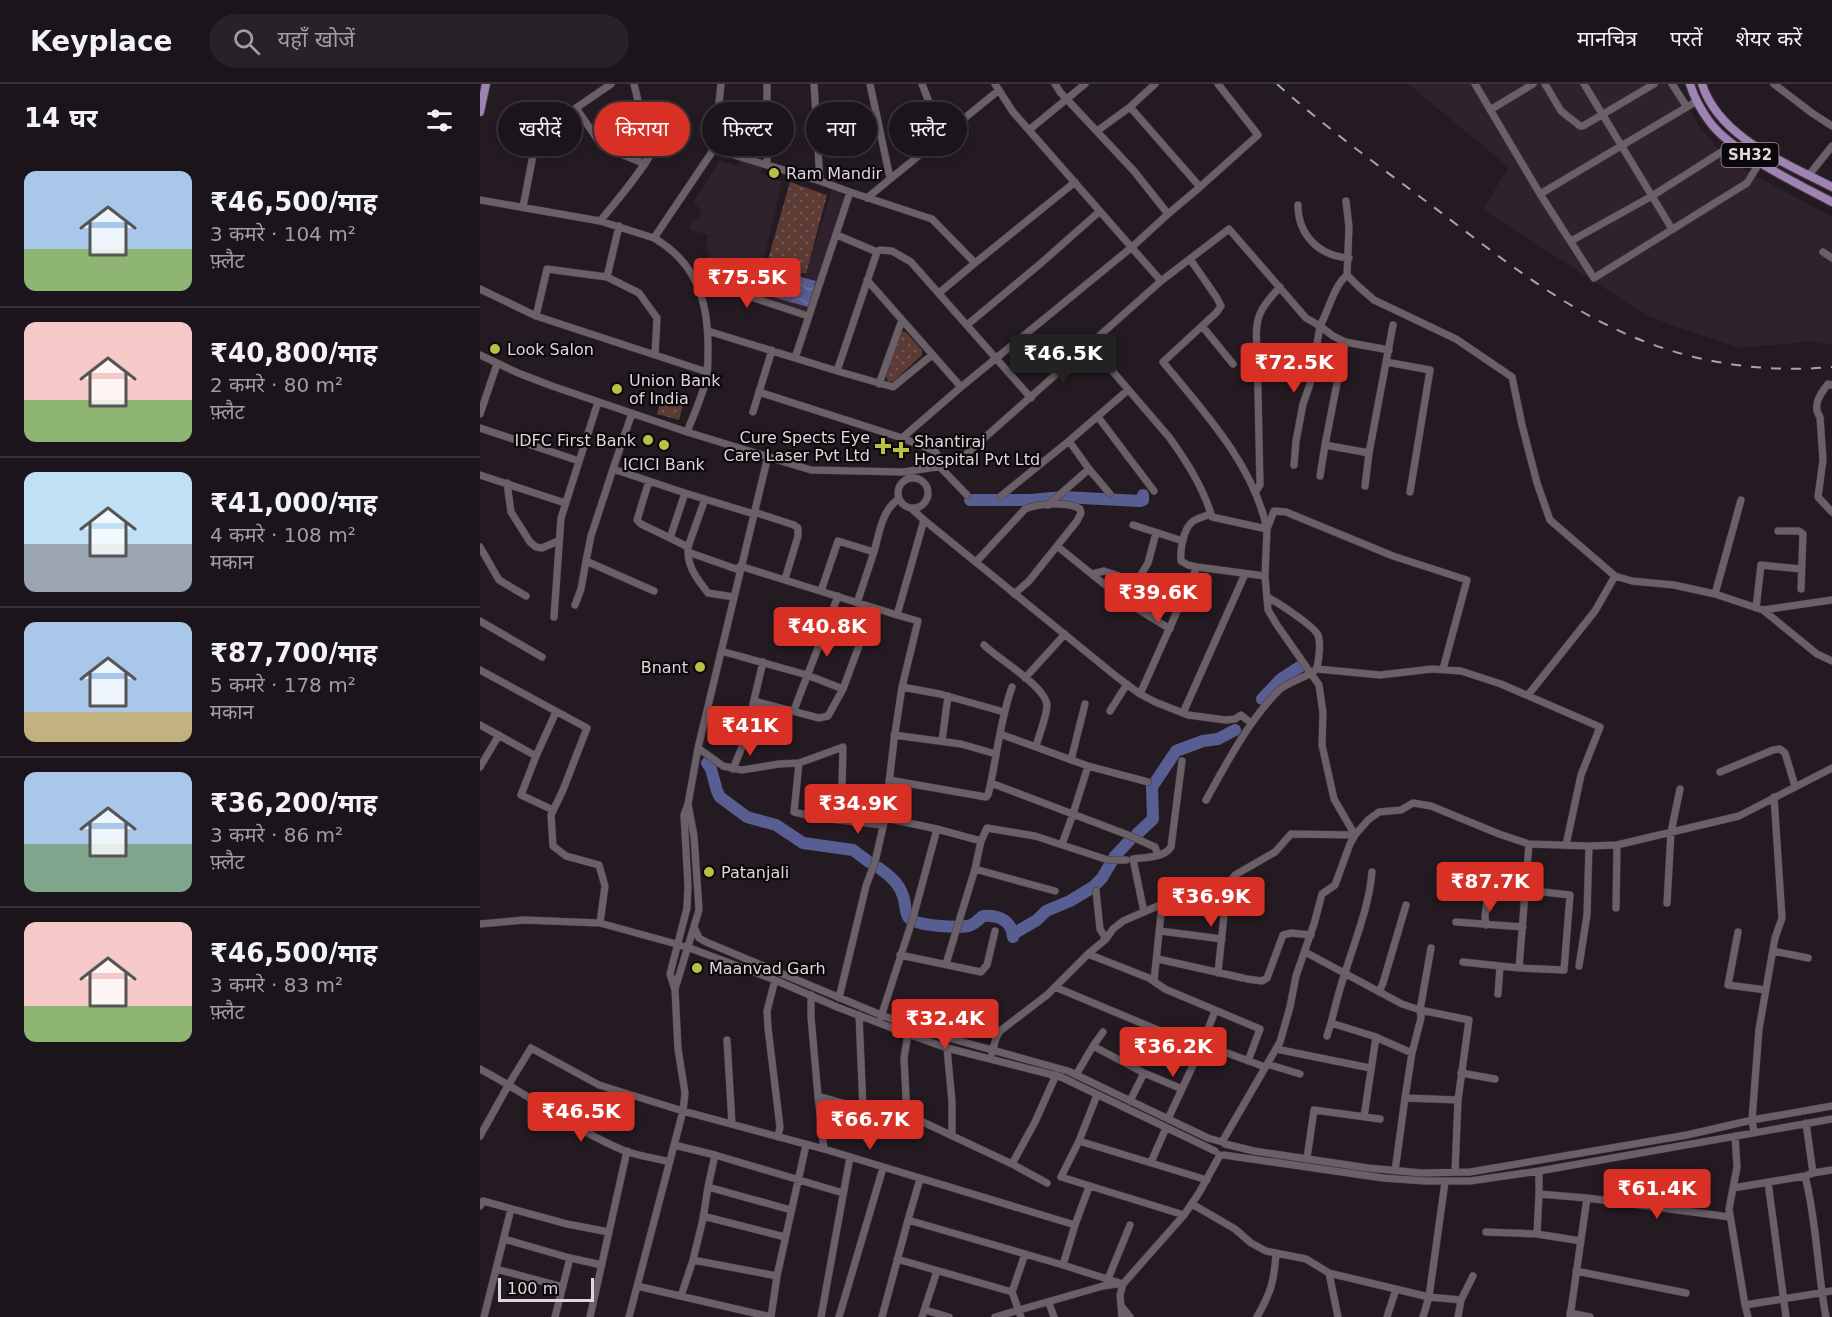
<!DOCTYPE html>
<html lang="hi">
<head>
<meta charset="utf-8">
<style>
	:root { --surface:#1b141a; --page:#282127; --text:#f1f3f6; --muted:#a09ea2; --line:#393339; --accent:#d93025 }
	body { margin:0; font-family:"DejaVu Sans","Noto Sans Devanagari",sans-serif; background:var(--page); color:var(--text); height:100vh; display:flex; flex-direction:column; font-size:22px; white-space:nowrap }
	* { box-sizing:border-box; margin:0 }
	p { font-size:20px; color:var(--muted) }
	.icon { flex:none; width:33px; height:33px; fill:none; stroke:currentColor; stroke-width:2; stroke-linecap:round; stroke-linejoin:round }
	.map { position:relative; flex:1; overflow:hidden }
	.drawer { display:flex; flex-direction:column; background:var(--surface); width:480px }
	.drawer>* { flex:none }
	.hud { position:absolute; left:18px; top:18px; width:570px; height:54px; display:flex; gap:12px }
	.scale { position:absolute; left:18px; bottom:15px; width:96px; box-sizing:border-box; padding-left:6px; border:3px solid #ddd7db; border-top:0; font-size:16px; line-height:21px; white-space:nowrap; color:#ddd7db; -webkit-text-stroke:4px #0b070a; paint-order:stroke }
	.price { position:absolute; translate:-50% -51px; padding:0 14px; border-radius:6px; background:var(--accent); color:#fff; font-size:20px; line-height:39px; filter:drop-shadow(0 2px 3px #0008) }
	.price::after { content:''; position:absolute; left:50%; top:36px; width:18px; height:14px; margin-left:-9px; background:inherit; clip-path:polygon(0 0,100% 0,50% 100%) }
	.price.active { background:#222; color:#fff }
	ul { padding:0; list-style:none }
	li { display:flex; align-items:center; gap:18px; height:150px; padding:0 24px }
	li+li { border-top:2px solid var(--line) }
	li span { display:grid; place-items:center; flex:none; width:168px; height:120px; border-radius:12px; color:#555 }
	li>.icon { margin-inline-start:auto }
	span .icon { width:72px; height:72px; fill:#fffc; stroke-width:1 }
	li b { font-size:26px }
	h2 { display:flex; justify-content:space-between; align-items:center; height:72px; padding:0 24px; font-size:26px }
	.chip { padding:0 21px; border-radius:27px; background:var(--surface); box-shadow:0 3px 9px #0003,0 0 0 2px var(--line); font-size:21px; line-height:54px }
	.chip.active { background:var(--accent); color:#fff }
	header { display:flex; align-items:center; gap:36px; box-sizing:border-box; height:84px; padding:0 30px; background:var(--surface); border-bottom:2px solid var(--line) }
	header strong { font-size:28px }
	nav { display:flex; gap:33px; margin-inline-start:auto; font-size:21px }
	.search { width:420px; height:54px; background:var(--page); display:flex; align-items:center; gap:15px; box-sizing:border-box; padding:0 21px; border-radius:33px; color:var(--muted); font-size:22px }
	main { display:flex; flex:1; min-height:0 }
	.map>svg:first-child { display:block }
	.built { fill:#30222d }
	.park { fill:url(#park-dots) }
	.water { fill:url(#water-waves) }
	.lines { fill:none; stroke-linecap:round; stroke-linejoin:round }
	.river { stroke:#595e92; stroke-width:12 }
	.minor-casing { stroke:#3f383d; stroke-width:8 }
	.major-casing { stroke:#3f383d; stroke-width:10 }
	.minor { stroke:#6b6068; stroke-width:7 }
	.major { stroke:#9f83b5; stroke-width:8 }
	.rail { stroke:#aaa4a8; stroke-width:2; stroke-dasharray:10 10; stroke-linecap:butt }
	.poi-dot { fill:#b8c147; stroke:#0b070a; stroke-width:2 }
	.labels { text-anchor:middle; stroke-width:4.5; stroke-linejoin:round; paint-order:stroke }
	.shield { fill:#0b070a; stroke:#9e999c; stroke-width:1.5 }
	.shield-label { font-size:15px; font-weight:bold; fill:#ddd7db }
	.poi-label { font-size:16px; fill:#ddd7db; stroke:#0b070a; text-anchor:start }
</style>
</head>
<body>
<header>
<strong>Keyplace</strong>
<div class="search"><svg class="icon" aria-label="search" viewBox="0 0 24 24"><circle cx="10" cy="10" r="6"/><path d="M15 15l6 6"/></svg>यहाँ खोजें</div>
<nav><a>मानचित्र</a><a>परतें</a><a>शेयर करें</a></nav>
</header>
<main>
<section class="drawer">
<h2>14 घर<svg class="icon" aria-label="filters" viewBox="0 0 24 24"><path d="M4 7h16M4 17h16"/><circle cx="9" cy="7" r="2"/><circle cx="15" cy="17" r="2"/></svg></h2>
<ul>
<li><span style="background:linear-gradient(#a9c7e8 65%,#8fb573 0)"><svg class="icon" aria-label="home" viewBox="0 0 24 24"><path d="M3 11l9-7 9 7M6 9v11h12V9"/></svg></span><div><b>₹46,500/माह</b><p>3 कमरे · 104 m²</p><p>फ़्लैट</p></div></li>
<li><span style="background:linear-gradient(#f6c9c9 65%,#8fb573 0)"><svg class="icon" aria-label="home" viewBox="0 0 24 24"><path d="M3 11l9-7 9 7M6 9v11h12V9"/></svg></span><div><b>₹40,800/माह</b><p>2 कमरे · 80 m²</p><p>फ़्लैट</p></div></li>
<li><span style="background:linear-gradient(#bfe0f5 60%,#9aa5b1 0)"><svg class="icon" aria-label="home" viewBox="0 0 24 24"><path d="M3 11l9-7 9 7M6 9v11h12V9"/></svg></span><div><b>₹41,000/माह</b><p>4 कमरे · 108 m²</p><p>मकान</p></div></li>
<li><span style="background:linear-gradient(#a9c7e8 75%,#c2b280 0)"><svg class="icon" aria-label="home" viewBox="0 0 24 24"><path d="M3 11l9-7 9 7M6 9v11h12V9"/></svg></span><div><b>₹87,700/माह</b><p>5 कमरे · 178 m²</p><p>मकान</p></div></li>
<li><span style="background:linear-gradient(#a9c7e8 60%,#7fa58c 0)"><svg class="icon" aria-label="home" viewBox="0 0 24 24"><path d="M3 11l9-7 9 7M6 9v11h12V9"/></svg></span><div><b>₹36,200/माह</b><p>3 कमरे · 86 m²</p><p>फ़्लैट</p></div></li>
<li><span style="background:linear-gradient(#f6c9c9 70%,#8fb573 0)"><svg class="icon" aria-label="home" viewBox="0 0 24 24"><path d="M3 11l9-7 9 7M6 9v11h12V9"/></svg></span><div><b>₹46,500/माह</b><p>3 कमरे · 83 m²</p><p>फ़्लैट</p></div></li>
</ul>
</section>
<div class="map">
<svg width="1352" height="1233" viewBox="0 0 1352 1233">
	<defs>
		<pattern id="park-dots" width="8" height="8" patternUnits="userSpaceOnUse" patternTransform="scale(1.5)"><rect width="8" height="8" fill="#5d3b35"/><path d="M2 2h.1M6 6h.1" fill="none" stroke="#745752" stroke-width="1.8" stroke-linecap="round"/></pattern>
		<pattern id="water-waves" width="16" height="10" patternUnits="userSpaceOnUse" patternTransform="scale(1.5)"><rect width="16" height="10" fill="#595e92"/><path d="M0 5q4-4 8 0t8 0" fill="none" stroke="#7074a1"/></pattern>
	</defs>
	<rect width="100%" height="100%" fill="#241b22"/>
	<path class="built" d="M928,0h271l3,12 18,32 30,34 102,55v128l-18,-4 -74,7 -91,-31 -166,-108 26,-42z
		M240,76l17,6 3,-6 22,7 -1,7 21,7 -19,83 42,12 27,-86 12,6 -38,117 -87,-31 3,-8 -4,-2 2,-10 -11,-4 -3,-16 2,-7 -17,-5v-9l8,-3 2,-7 -7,-9z"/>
	<path class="park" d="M310,98l37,13 -21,79 -39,-11z
		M421,247l5,1 16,18v5l-28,26 -6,1 -2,-6z
		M182,312l22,4 -5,20 -22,-6z"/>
	<path class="water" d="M283,183l53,14 -8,26 -53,-15z"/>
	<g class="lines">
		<path class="river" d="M490,416h61l32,-3 77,4 3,-1v-5
			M782,615l19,-20 20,-13
			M227,679l4,6 6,22 3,6 27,20 29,8 27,18 50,7 16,12
			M657,750l16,-15 -1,-32 24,-36 27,-10 15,-2 17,-9
			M399,784c11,8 20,15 24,28 3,6 1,17 6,22 8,8 48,10 59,8 6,-1 10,-6 15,-10 15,-1 29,4 30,21
			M533,850l24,-14 9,-9 24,-10 23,-14 9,-9 13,-22 15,-16"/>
		<g class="minor-casing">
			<path id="minor" d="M287,0v81
				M390,0l20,94
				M442,0l20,52
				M675,0l-25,23 70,80 -32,27
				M995,0l65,110 54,84 153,-95 13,-21
				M1065,0l16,27 19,15h3l71,-42
				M1104,0l88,145
				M1192,0l15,23
				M1294,0l38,29 20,13
				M96,24l26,38 43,18
				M1010,26l43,-26
				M549,46l56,-46
				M617,47l33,-24
				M234,65l106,32 -6,-97
				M1329,91l23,-29
				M340,97l30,11
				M720,103l58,-52 -40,-51
				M1060,110l157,-93
				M387,114l132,-108
				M0,116l120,21 54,17
				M866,117l3,26 -2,48
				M818,121c0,30 21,51 51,53
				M43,123l12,-62 41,-37 35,-24
				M120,137c16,-19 61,-71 62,-95 0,-4 -2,-9 -4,-13l-19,-8 -5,-21
				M357,151l40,17
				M1091,157l81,-45 82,-52
				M1343,168l9,6
				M710,175l27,39 4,8 -5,7 -53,49c41,50 90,102 104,167l7,-18 12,1 107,44 74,24 -24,89
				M127,193l32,16 18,25 -2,37
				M214,194l114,38
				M681,197l68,-52 77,89 14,8c9,-16 13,-39 27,-51l11,11 16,14 82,39 56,38 10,48 15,58 13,37 65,56 17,5 42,4 41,9 48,16 54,44 15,7
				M0,205l56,27 171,56
				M459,209l36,-30
				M56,232l11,-47 60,8 12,-51
				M487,241l73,-61 60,-53
				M722,242l31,38
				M228,247l129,40 40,-119 3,-2 12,1 19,11 120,136
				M865,258l44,8
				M610,261l79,92c18,25 34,50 43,80l55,12 -2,47 3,34 9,15 42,60 4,28 -1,32 12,54 21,36
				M292,266l-13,42 143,46 59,-51 -94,-107
				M0,271l38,18 34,13 135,46 124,38 92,2 40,-6 10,-4 11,-6 197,-175 -148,-169 -18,-28
				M315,274l55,-166 82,27 43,44 100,-81
				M906,278l44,8 -20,122
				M357,287l56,16 39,-32
				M399,300l23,-64
				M1352,301l-4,-1c-8,10 -16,22 -8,33l3,43 -5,37 14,15
				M481,303l171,-140 36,-33 -34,-43 -74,-79 -5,-8
				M273,328l6,-20
				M152,329l-19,56 72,24
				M0,330l17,-50
				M618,333l56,74
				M0,344l99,33
				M207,348c7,-18 16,-37 20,-56 1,-9 1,-19 1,-28 0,-47 -11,-85 -54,-110l60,-89 7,-65
				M422,354l33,13 8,15
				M589,357l20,28 21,25
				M814,381l2,-24 7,-37 7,-20 10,-58 13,10 12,6 -20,103 44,8 24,-128
				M459,382l28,29
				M133,385l-22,67 -5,25 68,30
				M0,391l85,28
				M840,392l5,-31
				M418 409a15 15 0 1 1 30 0a15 15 0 1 1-30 0Z
				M169,397l-12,39 4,4 29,14
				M27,399l4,29 19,30 6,5 6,1 16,-7
				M885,402l4,-33
				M776,407l4,-6 -3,-138c-3,-29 3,-39 23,-60
				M521,412l68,-55 59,-51
				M568,421l41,-36
				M432,425l12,11 193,157 23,17 57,-127
				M274,428l40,13 4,3v8l-13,43
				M731,430c-6,2 -14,4 -19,8 -9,8 -12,28 -11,39l7,4 9,2 68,9
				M653,441l50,16
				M1298,447h21l4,3 -2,55
				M577,462l68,55 45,28
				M0,463l19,33 27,16
				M208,463l17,-48
				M208,468c0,16 10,28 20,41l26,4
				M394,468c5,-18 8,-43 25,-53
				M496,478l49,-53c12,-5 43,-8 55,0l1,4 -4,8 -48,60 -15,13
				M260,482l157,49
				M259,486l-51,-18v-5l-18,-9 15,-45 69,21
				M612,490l12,-3 33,11
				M341,507l17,-50 36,11 -17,51
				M1235,510l26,-94
				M645,517l23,-38 8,-30
				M95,521l6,-16 5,-28
				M1276,524l5,-43 40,4
				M1283,526l69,-10
				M74,533l7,-99 37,-116
				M0,537l62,36
				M504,561c14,14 63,42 63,61 -1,13 -8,28 -11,41
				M241,567l86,24 36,14
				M837,585l63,6 52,-6 29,2 40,13 99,43 -19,48 -15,70
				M0,586l107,58 -24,62 -12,25 2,31 13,10 33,9 6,21 -5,37
				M545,594l40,-44
				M422,603l38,7 64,18
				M660,610l15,8 33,13 38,5 9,-1 6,-4 10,8
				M1048,611l67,-84 20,-35
				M274,617l65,17 9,-2 15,-27 30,-81
				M314,626l44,-114
				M630,627l17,-27
				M703,629l62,-139
				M0,641l56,31
				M520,650l88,32 60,16
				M414,651l67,9 35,10
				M462,657l6,-45
				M218,664l25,18 19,4 37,-6 20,-1 44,-16 -1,39 -6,34
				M591,676l14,-56
				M319,679l-5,49 26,6 63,7
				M0,683l19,-32
				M253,685l11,-27 19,-80
				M1240,688l53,-22 7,-1 5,4 10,33
				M409,696l97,17 2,-2c9,-36 11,-72 24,-108
				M511,699l137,52 27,12 3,8
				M726,716c22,-39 41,-77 73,-110 9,-8 37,-16 38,-23 2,-8 4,-24 1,-32 -4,-9 -41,-33 -51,-38
				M73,726l-32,-15 15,-39 20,-44
				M457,745l44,12
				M582,760l11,-30 15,-48
				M495,785l80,22
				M892,788c-3,35 -17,68 -27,101 -6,17 -10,34 -14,50l42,13 39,17
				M747,802l-37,6 -67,29 -10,8 -7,10 -18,15 61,24 16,11 95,40 -12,32
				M616,807l4,38 6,10
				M1187,819l4,-71 9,-43
				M1136,824l1,-63
				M664,828l-11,-53c13,-2 31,-1 38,-12l11,-86
				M976,838l67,5
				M0,840l44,-4 76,3 87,24 88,33 62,27 71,27 39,14 114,29 154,74
				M1006,841l-1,-9 3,-23
				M214,843l5,11 7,4 175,73 50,18 137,38 140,67 14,4 58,-100 10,-35 6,-31 18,-52 8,-30 13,-9 15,-41 5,-9 13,-15 11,-8 22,-2 12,-7 18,3 68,28 30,10 60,2 28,-1 122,-29 93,-48
				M680,847l62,8
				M1258,848l-10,53 38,5
				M951,864l-11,62 1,8 -9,35 -7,45 53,2
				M1293,867l35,7
				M825,868l97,52 18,6 49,10 -11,80 -3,72
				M420,871l81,17 6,-7 8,-34
				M678,875l85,19
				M983,878l56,6 45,2 6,-75 -44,-5
				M466,880l29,-95 6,-28 6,-13 48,8 73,24h18
				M1099,882l8,-51 2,-69
				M1039,884l10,-124
				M738,889l9,-87 8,-11 40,-23 16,-18 64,1
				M767,895l15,2 5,-3 16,-43 8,-2 20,2
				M295,896l-8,31 1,17 12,99 -2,10
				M674,897l8,-77
				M575,903l146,61
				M195,905l24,-79 -5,-74 -6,-32
				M899,908l4,-9 23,-78
				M1018,910l2,-28
				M331,911v22l7,79
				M359,914l27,-112 9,-24 10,-44
				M401,933l32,-99 24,-89 -52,-11 9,-78 8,-53 16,-66 -21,-6 27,-95
				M847,952l4,-13
				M247,956l5,84
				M723,960l62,23
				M613,962l10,-14
				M467,964l5,54v34
				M796,965l94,19
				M512,969l4,-15 4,-7 47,-36 41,-41
				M787,980l33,10
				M0,985c48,25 96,62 145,82 14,5 30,7 45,11
				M981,989l34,6
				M596,991l17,-29 51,27 38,16
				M617,1011l-18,46 -18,36 123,38
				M650,1017l14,-28
				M383,1025c13,4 32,14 44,8l-3,-59 4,-24
				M428,1031l104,49 35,19
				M884,1033l12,-80
				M688,1035l33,-71 14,-37
				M1326,1039l7,50 -8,3c12,46 12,94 21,141
				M1274,1049l-2,-13 7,-91 16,-91 7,-20 -8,-121
				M0,1052l29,-52 22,-36 68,37 84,26 141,38 251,76 -12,40
				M1255,1052l2,31 -8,42 16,96 87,-14
				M599,1057l128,39
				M745,1060l29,7 114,17 54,5 48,-1 217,-37 65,-15 80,-14
				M194,1061l41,10
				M344,1065l-6,-53 45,13 -4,-94
				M744,1071l159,23 42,3h45l69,-10 293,-52
				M827,1074l7,-48 66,9
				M671,1078l15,-34
				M532,1080l23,-42 21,-47
				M915,1087l10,-73
				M1059,1087v23l48,4 -17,119
				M1333,1089l19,-3
				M440,1095l-12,41 155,45 60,19
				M1288,1098l18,135
				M1253,1104l72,-12
				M1107,1114l143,19
				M712,1120l43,25 16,14 15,8 40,8 23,14 100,24 16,-115
				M0,1122l3,-5 84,23 42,8
				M311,1126l-83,-23 7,-32 128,38
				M223,1132l82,21
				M595,1141l14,-38
				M1006,1148l51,2 44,7
				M1057,1150l2,-40
				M24,1155l66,19 32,7
				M417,1175l115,33
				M213,1176l84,16
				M16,1185l67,18
				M1096,1187l110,22
				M849,1189l9,44
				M628,1195l22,-54
				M157,1202l134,31
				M201,1212l12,-36 10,-41 5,-32
				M569,1219l5,14
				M1265,1221l3,12
				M642,1223l8,10
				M445,1226l24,7
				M1090,1229l20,4
				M4,1233l27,-108
				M75,1233l15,-59
				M110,1233l37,-166
				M149,1233l54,-206 2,-18 -7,-44 -3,-59 -5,-16 17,-66 1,-22 -4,-71 4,-11 10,-56 70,-292
				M291,1233l6,-41 29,-131
				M341,1233l29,-160
				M359,1233l44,-149
				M402,1233l26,-97
				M442,1233l15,-46
				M515,1233l108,-31 14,-2
				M541,1233l-9,-25 13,-38
				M642,1233l-2,-22 3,-11 61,-69 15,-22 21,-38
				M777,1233c14,-25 17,-35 19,-63
				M907,1233l9,-28
				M943,1233l6,-20 32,3
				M978,1233l3,-17 12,-24"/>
		</g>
		<g class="major-casing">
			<path id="major" d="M1210,0c4,13 11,26 19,37 22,31 89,63 123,81
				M1222,0c17,54 84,79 130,103
				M0,28l6,-28"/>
		</g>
		<use href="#minor" class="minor"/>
		<use href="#major" class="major"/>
		<path class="rail" d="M797,0c49,44 102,82 154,121 54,41 115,90 176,120 70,35 147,49 225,42"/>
	</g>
	<g class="poi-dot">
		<circle cx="294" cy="89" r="6"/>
		<circle cx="15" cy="265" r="6"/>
		<circle cx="137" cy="305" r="6"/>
		<circle cx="168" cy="356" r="6"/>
		<circle cx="184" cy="361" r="6"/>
		<path d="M400 353h6v6h6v6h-6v6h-6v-6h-6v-6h6z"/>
		<path d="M418 357h6v6h6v6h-6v6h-6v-6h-6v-6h6z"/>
		<circle cx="220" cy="583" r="6"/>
		<circle cx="229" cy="788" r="6"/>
		<circle cx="217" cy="884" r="6"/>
	</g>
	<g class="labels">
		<rect class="shield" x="1241.5" y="59" width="57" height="24" rx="4.5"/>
		<g class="shield-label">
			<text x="1270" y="76">SH32</text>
		</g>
		<g class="poi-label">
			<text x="306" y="95">Ram Mandir</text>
			<text x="27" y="271">Look Salon</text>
			<text x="149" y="302">Union Bank<tspan x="149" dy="18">of India</tspan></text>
			<text x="390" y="359" text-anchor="end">Cure Spects Eye<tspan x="390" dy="18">Care Laser Pvt Ltd</tspan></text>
			<text x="156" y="362" text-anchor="end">IDFC First Bank</text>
			<text x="434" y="363">Shantiraj<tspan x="434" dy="18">Hospital Pvt Ltd</tspan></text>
			<text x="184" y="386" text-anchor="middle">ICICI Bank</text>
			<text x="208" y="589" text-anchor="end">Bnant</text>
			<text x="241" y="794">Patanjali</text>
			<text x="229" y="890">Maanvad Garh</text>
		</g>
	</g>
</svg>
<div class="scale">100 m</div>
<b class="price" style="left:267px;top:225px">₹75.5K</b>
<b class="price active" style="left:583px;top:301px">₹46.5K</b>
<b class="price" style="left:814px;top:310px">₹72.5K</b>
<b class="price" style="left:678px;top:540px">₹39.6K</b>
<b class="price" style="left:347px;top:574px">₹40.8K</b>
<b class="price" style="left:270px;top:673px">₹41K</b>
<b class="price" style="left:378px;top:751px">₹34.9K</b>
<b class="price" style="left:1010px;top:829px">₹87.7K</b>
<b class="price" style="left:731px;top:844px">₹36.9K</b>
<b class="price" style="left:465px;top:966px">₹32.4K</b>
<b class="price" style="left:693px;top:994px">₹36.2K</b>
<b class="price" style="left:101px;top:1059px">₹46.5K</b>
<b class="price" style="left:390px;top:1067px">₹66.7K</b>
<b class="price" style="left:1177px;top:1136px">₹61.4K</b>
<div class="hud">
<a class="chip">खरीदें</a>
<a class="chip active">किराया</a>
<a class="chip">फ़िल्टर</a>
<a class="chip">नया</a>
<a class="chip">फ़्लैट</a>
</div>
</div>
</main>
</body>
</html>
